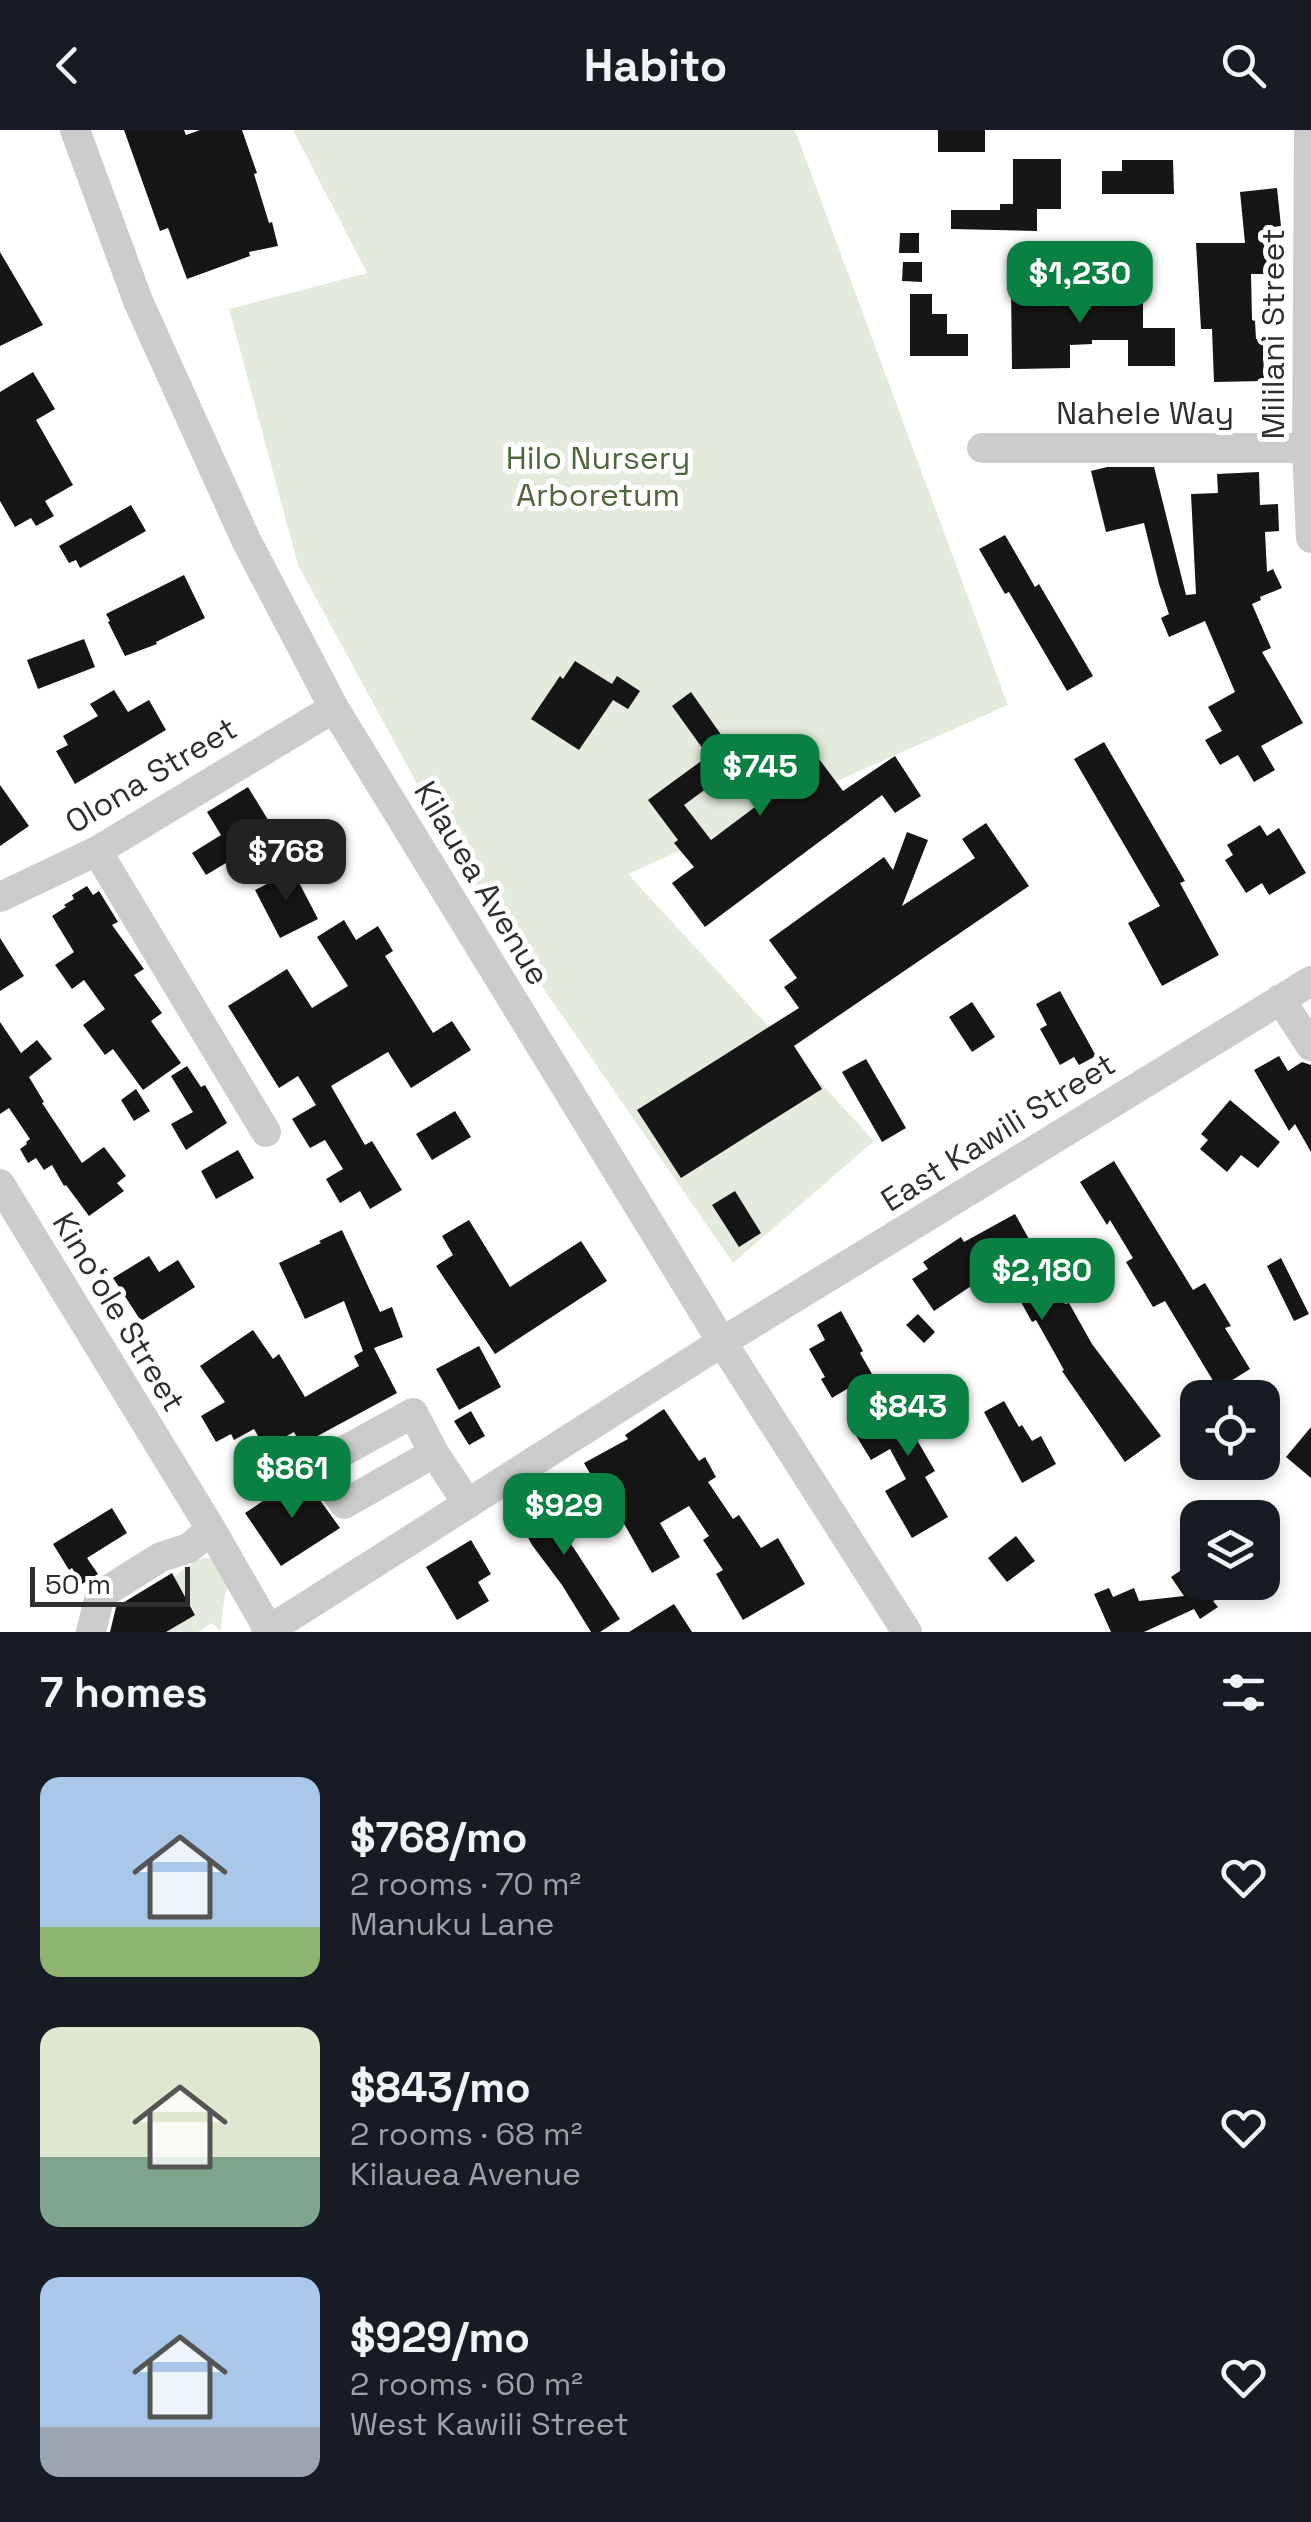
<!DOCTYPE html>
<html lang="en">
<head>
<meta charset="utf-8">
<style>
	:root { --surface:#171b24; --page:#242831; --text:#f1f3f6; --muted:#9ea1a6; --accent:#0b8043 }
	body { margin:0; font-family:"Space Grotesk",sans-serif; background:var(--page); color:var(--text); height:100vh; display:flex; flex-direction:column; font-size:38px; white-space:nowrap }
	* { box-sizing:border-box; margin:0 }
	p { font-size:32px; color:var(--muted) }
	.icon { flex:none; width:55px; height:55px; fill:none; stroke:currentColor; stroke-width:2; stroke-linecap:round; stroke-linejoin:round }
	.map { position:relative; height:1502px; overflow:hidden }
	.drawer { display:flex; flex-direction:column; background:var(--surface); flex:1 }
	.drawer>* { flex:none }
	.buttons { position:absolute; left:1180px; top:1250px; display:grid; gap:20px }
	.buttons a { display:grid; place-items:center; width:100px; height:100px; border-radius:20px; background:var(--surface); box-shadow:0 5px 15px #0003; font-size:50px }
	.scale { position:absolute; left:30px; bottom:25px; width:160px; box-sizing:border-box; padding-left:10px; border:5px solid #2f2f2f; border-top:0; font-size:28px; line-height:35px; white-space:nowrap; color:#2f2f2f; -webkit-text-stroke:8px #fff; paint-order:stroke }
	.price { position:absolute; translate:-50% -85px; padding:0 22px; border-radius:20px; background:var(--accent); color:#fff; font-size:32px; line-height:65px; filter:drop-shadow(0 2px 5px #0008) }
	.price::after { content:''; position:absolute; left:50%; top:60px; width:30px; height:22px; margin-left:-15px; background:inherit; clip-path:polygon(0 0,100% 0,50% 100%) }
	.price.current { background:#222; color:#fff }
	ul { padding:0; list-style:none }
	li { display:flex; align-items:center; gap:30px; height:250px; padding:0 40px }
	li span { display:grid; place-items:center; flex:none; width:280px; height:200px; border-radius:20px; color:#555 }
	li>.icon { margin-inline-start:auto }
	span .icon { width:120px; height:120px; fill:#fffc; stroke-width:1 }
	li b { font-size:42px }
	h2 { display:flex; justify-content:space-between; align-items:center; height:120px; padding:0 40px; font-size:42px }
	header { display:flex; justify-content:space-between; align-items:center; height:130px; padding:0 40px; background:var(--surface); font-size:45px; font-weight:700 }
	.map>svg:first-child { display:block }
	.green { fill:#e3ebdd }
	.building { fill:#161616 }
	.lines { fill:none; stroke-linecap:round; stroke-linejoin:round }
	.minor { stroke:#ccc; stroke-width:30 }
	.labels { text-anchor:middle; stroke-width:10; stroke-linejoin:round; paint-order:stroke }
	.street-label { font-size:32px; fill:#2f2f2f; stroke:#fff }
	.park-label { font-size:32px; fill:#4e683e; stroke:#fff }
</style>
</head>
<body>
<header><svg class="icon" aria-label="back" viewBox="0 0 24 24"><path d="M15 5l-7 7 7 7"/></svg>Habito<svg class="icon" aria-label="search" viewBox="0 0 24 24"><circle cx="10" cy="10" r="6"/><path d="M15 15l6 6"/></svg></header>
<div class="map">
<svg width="1311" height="1502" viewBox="0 0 1311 1502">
	<rect width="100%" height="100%" fill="#fff"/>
	<path class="green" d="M293,0h502l213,575 -380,169 246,267 -141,122 -261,-378 -174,-320 -69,-256 138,-36z
		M203,1428h10l15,28 -4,13 -3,33 -9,-9 -14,9h-32l29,-18 -21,-37 21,-16z"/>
	<path class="building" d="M124,0h60l2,5 14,-5h42l15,43 -3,1 15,49 3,-1 6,24 -29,6 1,4 -63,23 -19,-51 -8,3z
		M938,0h47v22h-47z
		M1013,29h48v50h-24v22l-86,-2v-19h49v-6h13z
		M1122,30h51l1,34h-72v-23h20z
		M1277,58l4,38 -8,1v47h-22l1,46 3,1 1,18h7l1,42 -50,1 -2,-53h-11l-5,-86h49l-5,-51z
		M900,103h19v20h-20z
		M0,122l43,73 -43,21z
		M903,132h19v20l-20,-1z
		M1092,149v22h51v27h32v38h-47v-26h-36v4l-22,1v23l-58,1 -1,-84 48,-1v-4z
		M910,164h22v20h15v20h21v22h-58z
		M33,242l22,37 -19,11 37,65 -28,16 9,15 -18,10 -5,-8 -16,9 -15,-26v-109z
		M1107,337h47l32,128 10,-1 -5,-100 27,-1 -1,-19 42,-2 1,33 18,-1 1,27 -14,1 2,40 6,-3 9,19 -22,9 1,3 -9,4 19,44 -9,4 41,71 -42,23 14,24 -21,12 -16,-27 -18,10 -15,-25 17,-9 -14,-24 27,-15 -30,-71 -36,16 -8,-19 8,-4 -10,-30 -15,-61 -38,9 -15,-61z
		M131,375l15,26 -66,37 -4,-8 -7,3 -10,-17z
		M1005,405l30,52 4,-3 54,92 -26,15 -58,-99 -4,2 -26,-45z
		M184,445l21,43 -49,24 1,2 -32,12 -17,-34 2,-1 -4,-7z
		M84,509l11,28 -57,22 -11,-29z
		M575,531l37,23 5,-8 23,15 -12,18 -15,-9 -34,50 -48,-31 29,-43 3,3z
		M114,560l14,22 21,-12 17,30 -91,54 -19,-33 12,-6 -5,-9 35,-20 -8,-12z
		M691,562l50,71 -57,42 27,35 108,-81 24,32 52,-35 26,40 -26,17 -13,-18 -177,132 -33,-44 22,-16 -20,-24 4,-3 -30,-40 60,-44 -36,-50z
		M1104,612l81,139 -5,2 39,72 -57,31 -34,-63 32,-17 -86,-147z
		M0,655l29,41 -29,20z
		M248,657l28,46 -70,42 -14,-22 29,-18 -14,-23z
		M986,693l43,63 -235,160 28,43 -141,89 -44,-68 162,-102 -15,-21 13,-9 -28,-38 115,-83 9,13 14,-38 21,8 -26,66 73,-48 -13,-19z
		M1260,695l7,11 12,-8 27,45 -37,22 -7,-12 -16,10 -21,-33 8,-5 -6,-10z
		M293,741l25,48 -38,19 -25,-48z
		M87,756l6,9 6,-4 19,31 -6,3 32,44 -10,6 28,38 -11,8 30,42 -38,27 -30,-41 -8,6 -22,-30 22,-16 -21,-29 -12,9 -17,-24 19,-13 -22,-36 14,-9 -2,-2 10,-6 -2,-4z
		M344,790l12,20 22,-14 15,25 -8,5 48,77 19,-12 19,29 -60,38 -23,-36 -57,34 34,59 7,-4 30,49 -32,19 -10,-18 -20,12 -14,-24 17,-10 -18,-29 -15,8 -18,-29 24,-14 -18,-29 -19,12 -51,-82 59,-37 25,39 36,-22 -31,-49z
		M0,808l24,38 -24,15z
		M1060,861l36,65 -17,9 -5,-8 -14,8 -20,-36 7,-4 -11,-21z
		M972,872l23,35 -23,15 -23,-35z
		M0,892l21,31 16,-13 15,19 -23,18 15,25 -2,1 40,60 22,-16 22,29 -9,7 7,8 -35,25 -23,-31 -2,1 -12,-21 -8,5 -8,-12 -8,5 -8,-14 7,-5 -1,-2 4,-3 -21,-31 -9,6z
		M1279,926l9,15 14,-9 9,3v87l-16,-28 -6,7 -35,-61z
		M866,929l40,69 -24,14 -40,-70z
		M187,936l14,21 4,-2 22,38 -41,27 -15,-26 22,-12 -22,-36z
		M136,959l14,22 -16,10 -13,-21z
		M1230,970l50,42 -22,26 -17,-13 -14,17 -27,-23 8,-9 -7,-6z
		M455,981l16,26 -39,23 -16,-26z
		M238,1020l16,28 -38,21 -15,-28z
		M1114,1031l79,129 12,-7 26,43 -6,2 25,41 -32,20 -53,-88 -12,6 -27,-45 7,-4 -23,-38 -3,5 -27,-43z
		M735,1061l26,42 -22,14 -27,-42z
		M1015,1084l50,90 4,-1 23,41 69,92 -36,26 -63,-91 2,-1 -28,-50 -4,2 -31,-56 -67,45 -22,-32 16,-10 -5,-7 38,-25 3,5z
		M469,1090l41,67 71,-46 26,40 -112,73 -59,-88 17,-11 -11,-19z
		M342,1100l38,82 12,-5 11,30 -29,11 23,45 -96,52 -7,-13 -29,16 -11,-19 -20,11 -3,-6 -15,8 -15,-26 24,-14 -25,-36 53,-36 20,29 6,-5 26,43 54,-31 -5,-10 9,-5 -19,-50 -39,18 -26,-56 42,-20 -2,-2z
		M149,1126l10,16 19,-12 17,27 -54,34 -28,-43z
		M1281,1128l28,56 -15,7 -27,-55z
		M841,1181l22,40 -3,2 12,21 -40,24 -11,-19 4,-2 -16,-28 16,-9 -8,-15z
		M918,1184l17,18 -11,11 -18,-18z
		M479,1216l22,41 -42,23 -23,-41z
		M905,1268l11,18 31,-18 11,18 -41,24 18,31 -10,6 23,40 -36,21 -27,-47 21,-12 -16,-30 -19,11 -19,-31z
		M1004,1271l15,26 3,-2 10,16 9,-5 15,28 -34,19 -38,-71z
		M664,1279l35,52 6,-4 11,20 -8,5 25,37 6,-4 22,33 17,-10 27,46 -62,36 -27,-46 7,-4 -20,-30 6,-4 -20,-30 -29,17 20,34 -28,16 -38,-67 -4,2 -26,-45 44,-24 -3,-4z
		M471,1281l14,25 -16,9 -15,-24z
		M1311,1297v51l-25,-21z
		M302,1345l38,53 -59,38 -36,-53z
		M552,1353l9,18 -9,5 9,16 -3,2 62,95 -20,13h-9l-29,-47 -30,-40 -21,-39z
		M112,1378l15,25 -40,25 11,16 -16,10 -10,-16 -3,2 -16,-26z
		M1016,1406l19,25 -28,21 -19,-24z
		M471,1410l20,34 -13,8 11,19 -32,19 -31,-53z
		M1189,1435l9,13v4h3l7,11 18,-2 1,3 -14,7 5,6 -18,12 -6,-10 -50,23h-33l-17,-38 15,-6 4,9 21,-9 5,13 45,-5 -13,-19z
		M172,1443l23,42 -29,17h-56l6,-25z
		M674,1474l18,28h-63z"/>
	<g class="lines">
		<path class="minor" d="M75,0l63,171 108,239 88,168 388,634 185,290
			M1309,0l-2,318 4,90
			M982,318h325
			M97,721l169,281
			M0,767l97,-46 237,-143
			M1280,869l31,47
			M0,1054l211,345 59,103
			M413,1283l21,40 -90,51 -26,-39z
			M434,1323l34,51
			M91,1502l9,-37 61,-38 28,-9 22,-19
			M266,1502l456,-290 589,-361"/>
	</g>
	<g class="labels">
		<g class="street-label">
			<text transform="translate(1273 204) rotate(-90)" y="11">Mililani Street</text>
			<text x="1145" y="294">Nahele Way</text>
			<text transform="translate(151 645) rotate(-31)" y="11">Olona Street</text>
			<text transform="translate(482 753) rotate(59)" y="11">Kilauea Avenue</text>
			<text transform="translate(998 1002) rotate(-32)" y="11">East Kawili Street</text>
			<text transform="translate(119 1182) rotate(59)" y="11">Kinoʻole Street</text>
		</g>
		<g class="park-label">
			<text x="598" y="339">Hilo Nursery<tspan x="598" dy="37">Arboretum</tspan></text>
		</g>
	</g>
</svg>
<div class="buttons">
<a><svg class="icon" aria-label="locate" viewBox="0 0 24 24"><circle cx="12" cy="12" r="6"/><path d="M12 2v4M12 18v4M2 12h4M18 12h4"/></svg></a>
<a><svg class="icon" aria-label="layers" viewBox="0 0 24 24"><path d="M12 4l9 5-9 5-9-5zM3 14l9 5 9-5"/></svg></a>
</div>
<div class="scale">50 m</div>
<b class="price" style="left:1080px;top:196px">$1,230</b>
<b class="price" style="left:760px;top:689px">$745</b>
<b class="price current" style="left:286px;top:774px">$768</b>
<b class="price" style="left:1042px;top:1193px">$2,180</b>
<b class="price" style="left:908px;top:1329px">$843</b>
<b class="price" style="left:292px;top:1391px">$861</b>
<b class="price" style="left:564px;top:1428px">$929</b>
</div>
<section class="drawer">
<h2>7 homes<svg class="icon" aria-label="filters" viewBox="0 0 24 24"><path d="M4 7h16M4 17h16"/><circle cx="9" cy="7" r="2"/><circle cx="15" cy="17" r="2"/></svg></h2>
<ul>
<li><span style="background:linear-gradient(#a9c7e8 75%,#8fb573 0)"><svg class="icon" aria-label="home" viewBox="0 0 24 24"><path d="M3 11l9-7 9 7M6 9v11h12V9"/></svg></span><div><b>$768/mo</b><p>2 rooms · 70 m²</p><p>Manuku Lane</p></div><svg class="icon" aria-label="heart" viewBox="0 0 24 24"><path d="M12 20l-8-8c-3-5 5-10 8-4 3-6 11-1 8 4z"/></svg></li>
<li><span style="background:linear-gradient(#dfe7d0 65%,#7fa58c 0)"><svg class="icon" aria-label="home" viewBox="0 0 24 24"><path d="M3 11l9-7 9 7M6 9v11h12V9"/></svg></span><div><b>$843/mo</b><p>2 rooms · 68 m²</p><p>Kilauea Avenue</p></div><svg class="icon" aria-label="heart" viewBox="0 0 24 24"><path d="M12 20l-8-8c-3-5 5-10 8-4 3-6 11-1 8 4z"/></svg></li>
<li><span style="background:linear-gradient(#a9c7e8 75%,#9aa5b1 0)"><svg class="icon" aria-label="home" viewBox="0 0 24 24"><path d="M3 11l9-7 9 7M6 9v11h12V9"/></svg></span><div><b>$929/mo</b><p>2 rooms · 60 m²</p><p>West Kawili Street</p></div><svg class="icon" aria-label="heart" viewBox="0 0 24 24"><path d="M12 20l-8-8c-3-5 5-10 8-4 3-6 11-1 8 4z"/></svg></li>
</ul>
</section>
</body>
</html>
